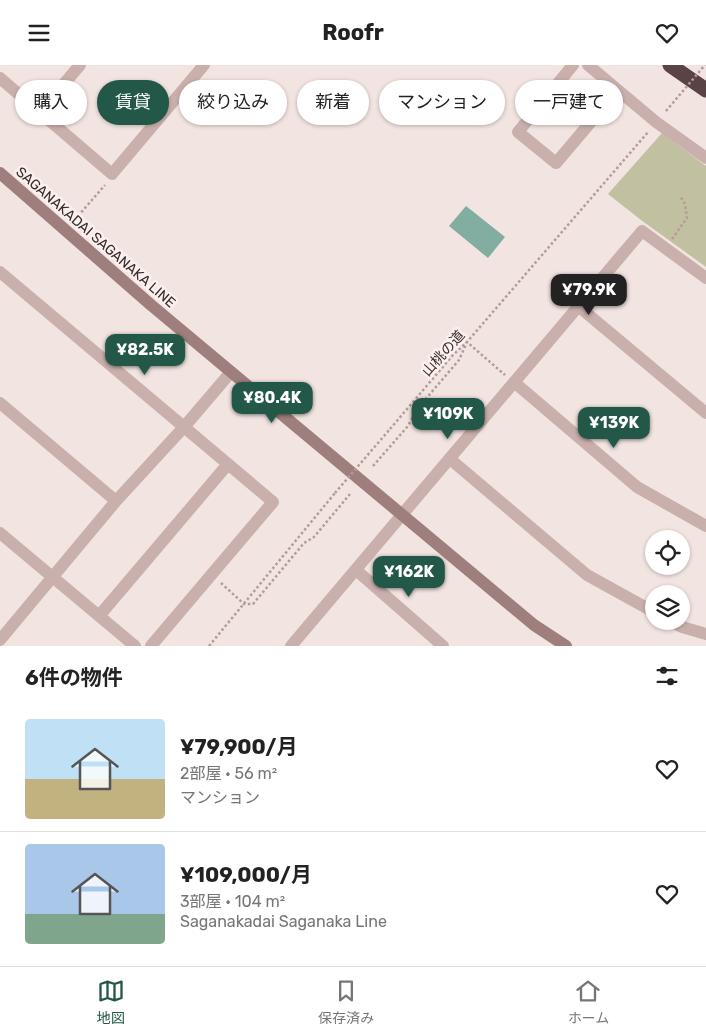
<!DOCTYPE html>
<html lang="ja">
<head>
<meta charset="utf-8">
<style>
	:root { --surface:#fff; --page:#f6f6f6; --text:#222; --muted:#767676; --line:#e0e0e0; --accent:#235849 }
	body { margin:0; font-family:Rubik,"Noto Sans JP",sans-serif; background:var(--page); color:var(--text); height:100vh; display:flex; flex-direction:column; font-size:19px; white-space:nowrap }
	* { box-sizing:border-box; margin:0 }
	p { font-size:16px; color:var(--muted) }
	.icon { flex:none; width:28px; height:28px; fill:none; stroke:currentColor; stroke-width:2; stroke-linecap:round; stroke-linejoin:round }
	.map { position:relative; height:581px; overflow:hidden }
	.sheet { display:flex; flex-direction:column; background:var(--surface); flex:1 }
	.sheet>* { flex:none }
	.guide { position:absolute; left:15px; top:15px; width:676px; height:45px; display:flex; gap:10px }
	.controls { position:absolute; left:645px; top:465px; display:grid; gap:10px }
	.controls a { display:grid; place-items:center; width:45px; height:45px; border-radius:50%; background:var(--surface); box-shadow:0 1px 4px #0004; font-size:25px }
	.price { position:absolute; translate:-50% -42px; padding:0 11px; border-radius:10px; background:var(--accent); color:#fff; font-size:16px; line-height:32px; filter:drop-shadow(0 1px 2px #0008) }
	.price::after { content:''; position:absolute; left:50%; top:30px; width:15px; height:11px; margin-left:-8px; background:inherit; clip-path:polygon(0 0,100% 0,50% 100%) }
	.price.on { background:#222; color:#fff }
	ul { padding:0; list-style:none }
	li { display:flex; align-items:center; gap:15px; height:125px; padding:0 25px }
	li+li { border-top:1px solid var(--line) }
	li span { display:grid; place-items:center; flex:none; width:140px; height:100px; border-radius:5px; color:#555 }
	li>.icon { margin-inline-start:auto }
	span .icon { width:60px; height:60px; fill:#fffc; stroke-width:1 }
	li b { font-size:21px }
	h2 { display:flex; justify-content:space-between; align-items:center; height:60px; padding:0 25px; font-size:21px }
	.tag { padding:0 18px; border-radius:22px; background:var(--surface); box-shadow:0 1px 4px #0004; font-size:18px; line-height:45px }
	.tag.on { background:var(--accent); color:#fff }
	header { display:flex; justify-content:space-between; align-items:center; height:65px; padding:0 25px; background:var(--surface); font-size:22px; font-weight:700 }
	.menu { display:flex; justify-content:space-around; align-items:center; height:70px; border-top:1px solid var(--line); background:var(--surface); font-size:14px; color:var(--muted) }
	.menu a { display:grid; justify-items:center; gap:2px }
	.menu .on { color:var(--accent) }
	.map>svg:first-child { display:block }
	.green { fill:#c1c0a1 }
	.water { fill:#81aea0 }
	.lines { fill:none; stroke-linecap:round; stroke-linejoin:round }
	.path { stroke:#b69a97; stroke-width:2.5; stroke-dasharray:2.5 2.5; stroke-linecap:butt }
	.minor { stroke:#cab0ad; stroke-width:12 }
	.secondary { stroke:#9e7f7e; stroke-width:12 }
	.motorway { stroke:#594344; stroke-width:15 }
	.path-bridge { stroke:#b69a97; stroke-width:2.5; stroke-dasharray:2.5 2.5; stroke-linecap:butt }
	.labels { text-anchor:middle; stroke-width:5; stroke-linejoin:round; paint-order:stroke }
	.street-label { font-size:14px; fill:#392b2c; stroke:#faf0ed }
</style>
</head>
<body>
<header><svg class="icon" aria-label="menu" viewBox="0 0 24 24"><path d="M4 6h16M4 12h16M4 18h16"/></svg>Roofr<svg class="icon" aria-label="heart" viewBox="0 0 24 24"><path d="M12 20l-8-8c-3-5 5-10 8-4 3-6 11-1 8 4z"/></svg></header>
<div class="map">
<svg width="706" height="581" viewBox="0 0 706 581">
	<rect width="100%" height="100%" fill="#f2e4e1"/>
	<path class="green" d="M662,68l44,33v101l-65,-47 -33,-26z"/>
	<path class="water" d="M466,141l39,31 -17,21 -39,-32z"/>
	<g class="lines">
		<path class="path" d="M78,151l27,-31
			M672,174l15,-21 -2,-14 -5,-8
			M390,364l63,-74 14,-13 182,-211
			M373,401l35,-40 10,-18 41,-48 8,-18 38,33
			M221,518l23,21h9l51,-61 10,-6 36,-43
			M209,581l126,-153"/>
		<path class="minor" d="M573,0l-55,67 38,31 62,-73
			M588,0l68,57 50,36
			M0,13l112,96 92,-109
			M40,47l40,-47
			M0,207l273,230 -122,144
			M578,241l128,107
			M514,317l123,105 69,39
			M0,338l116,98
			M450,394l137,116 67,37
			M0,468l135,113
			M356,505l87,76
			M99,551l129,-152
			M671,556l11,6 24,7
			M0,575l116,-139 68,-74 47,-55
			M291,581l351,-415 64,47"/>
		<path class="secondary" d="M0,108l151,132 383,320 32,21"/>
		<path class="motorway" d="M670,0l36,25"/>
		<path class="path-bridge" d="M666,46l39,-46
			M335,428l55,-64"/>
	</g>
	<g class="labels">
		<g class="street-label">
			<text transform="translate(96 172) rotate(41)" y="5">SAGANAKADAI SAGANAKA LINE</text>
			<text transform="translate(443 288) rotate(-48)" y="5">山桃の道</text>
		</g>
	</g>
</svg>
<div class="controls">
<a><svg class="icon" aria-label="locate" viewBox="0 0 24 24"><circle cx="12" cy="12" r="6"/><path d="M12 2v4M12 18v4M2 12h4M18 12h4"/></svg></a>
<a><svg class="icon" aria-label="layers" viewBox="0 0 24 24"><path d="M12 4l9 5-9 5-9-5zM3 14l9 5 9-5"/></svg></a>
</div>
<b class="price on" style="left:589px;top:251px">¥79.9K</b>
<b class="price" style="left:145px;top:311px">¥82.5K</b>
<b class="price" style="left:272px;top:359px">¥80.4K</b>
<b class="price" style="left:448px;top:375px">¥109K</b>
<b class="price" style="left:614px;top:384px">¥139K</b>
<b class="price" style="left:409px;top:533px">¥162K</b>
<div class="guide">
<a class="tag">購入</a>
<a class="tag on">賃貸</a>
<a class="tag">絞り込み</a>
<a class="tag">新着</a>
<a class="tag">マンション</a>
<a class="tag">一戸建て</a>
</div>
</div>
<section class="sheet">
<h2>6件の物件<svg class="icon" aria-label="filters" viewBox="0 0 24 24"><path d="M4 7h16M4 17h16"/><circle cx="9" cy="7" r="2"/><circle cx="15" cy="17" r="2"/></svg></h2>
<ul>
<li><span style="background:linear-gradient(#bfe0f5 60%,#c2b280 0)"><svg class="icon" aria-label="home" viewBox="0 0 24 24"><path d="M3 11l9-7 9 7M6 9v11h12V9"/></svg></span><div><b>¥79,900/月</b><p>2部屋 · 56 m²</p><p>マンション</p></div><svg class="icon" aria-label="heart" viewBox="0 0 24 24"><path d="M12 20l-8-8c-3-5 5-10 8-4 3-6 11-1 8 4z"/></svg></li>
<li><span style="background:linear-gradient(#a9c7e8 70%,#7fa58c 0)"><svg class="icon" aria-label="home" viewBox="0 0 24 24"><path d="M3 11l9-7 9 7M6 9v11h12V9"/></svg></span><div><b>¥109,000/月</b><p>3部屋 · 104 m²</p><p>Saganakadai Saganaka Line</p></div><svg class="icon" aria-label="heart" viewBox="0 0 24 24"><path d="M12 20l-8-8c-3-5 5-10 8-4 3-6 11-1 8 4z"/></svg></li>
</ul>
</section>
<nav class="menu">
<a class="on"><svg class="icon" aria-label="map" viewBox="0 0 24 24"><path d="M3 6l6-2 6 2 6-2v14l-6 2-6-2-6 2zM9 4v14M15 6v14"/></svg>地図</a>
<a><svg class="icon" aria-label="saved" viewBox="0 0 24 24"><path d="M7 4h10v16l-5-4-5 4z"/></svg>保存済み</a>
<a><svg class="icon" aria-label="home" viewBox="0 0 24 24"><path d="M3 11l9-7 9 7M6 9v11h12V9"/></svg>ホーム</a>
</nav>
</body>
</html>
